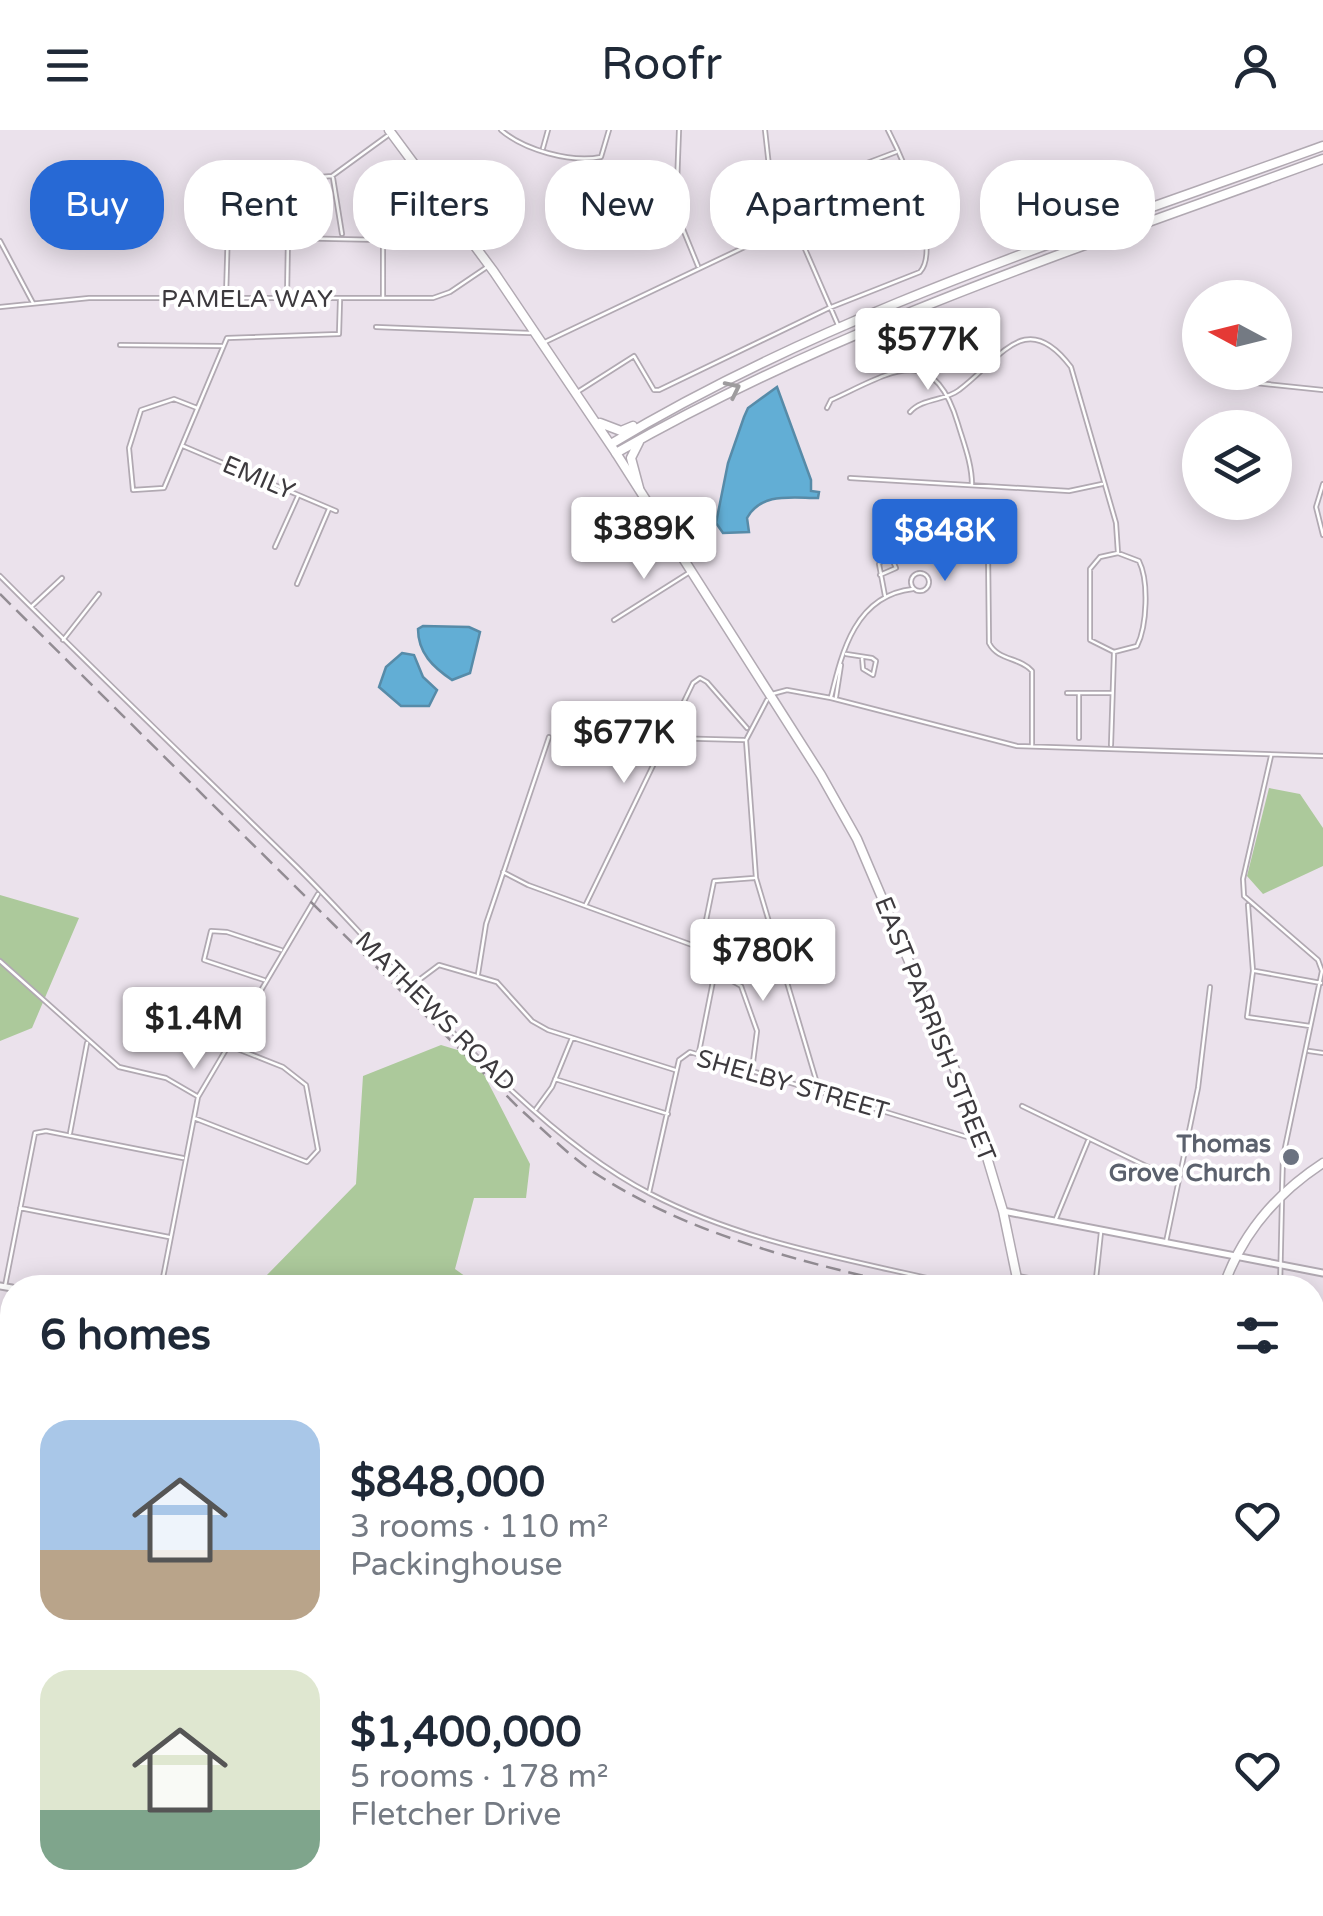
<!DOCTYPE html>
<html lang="en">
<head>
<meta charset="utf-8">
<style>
	:root { --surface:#fff; --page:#f2f2f3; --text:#1f2937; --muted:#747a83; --accent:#2769d5 }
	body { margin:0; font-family:"Varela Round",sans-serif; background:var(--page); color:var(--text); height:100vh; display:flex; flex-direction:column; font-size:38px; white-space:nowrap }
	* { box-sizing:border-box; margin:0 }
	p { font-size:32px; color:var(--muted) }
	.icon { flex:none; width:55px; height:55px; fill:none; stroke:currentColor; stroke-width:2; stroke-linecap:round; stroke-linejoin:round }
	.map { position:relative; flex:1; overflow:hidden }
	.details { position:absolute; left:0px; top:1145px; width:1325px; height:642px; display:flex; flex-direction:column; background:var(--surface); border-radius:40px 40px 0 0; box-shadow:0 5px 25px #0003 }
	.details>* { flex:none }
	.guide { position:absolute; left:30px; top:30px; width:1265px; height:90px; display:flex; gap:20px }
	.needle { width:65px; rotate:277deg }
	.fabs { position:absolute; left:1182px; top:150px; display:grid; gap:20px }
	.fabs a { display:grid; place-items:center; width:110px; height:110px; border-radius:50%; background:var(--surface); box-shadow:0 5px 25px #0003; font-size:50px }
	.price { position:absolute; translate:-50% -85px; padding:0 22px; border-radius:10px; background:#fff; color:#222; font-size:32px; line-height:65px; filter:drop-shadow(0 2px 5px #0008) }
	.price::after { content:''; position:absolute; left:50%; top:60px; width:30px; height:22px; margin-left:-15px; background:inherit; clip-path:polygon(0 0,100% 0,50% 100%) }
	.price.on { background:var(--accent); color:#fff }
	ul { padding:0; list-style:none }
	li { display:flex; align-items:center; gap:30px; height:250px; padding:0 40px }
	li span { display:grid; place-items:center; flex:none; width:280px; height:200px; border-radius:30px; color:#555 }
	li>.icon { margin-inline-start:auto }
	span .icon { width:120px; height:120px; fill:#fffc; stroke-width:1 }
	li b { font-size:42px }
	h2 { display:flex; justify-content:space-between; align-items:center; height:120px; padding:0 40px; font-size:42px }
	.pill { padding:0 35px; border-radius:40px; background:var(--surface); box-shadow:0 5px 25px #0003; font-size:35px; line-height:90px }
	.pill.on { background:var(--accent); color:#fff }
	header { display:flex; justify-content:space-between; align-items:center; height:130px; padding:0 40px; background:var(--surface); font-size:45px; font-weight:600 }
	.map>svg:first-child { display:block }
	.green { fill:#acc99b }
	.water { fill:#62aed5; stroke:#578ba8; stroke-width:2.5 }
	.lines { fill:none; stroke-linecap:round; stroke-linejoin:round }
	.minor-casing { stroke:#b1a9b2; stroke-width:6 }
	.tertiary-casing { stroke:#b1a9b2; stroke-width:9 }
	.primary-casing { stroke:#b1a9b2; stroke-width:11 }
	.trunk-casing { stroke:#b1a9b2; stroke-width:11 }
	.minor { stroke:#fff; stroke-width:2.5 }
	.tertiary { stroke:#fff; stroke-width:5 }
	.primary { stroke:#fff; stroke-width:8 }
	.trunk { stroke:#fff; stroke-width:8 }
	.rail { stroke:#928c93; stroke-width:2.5; stroke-dasharray:15 8; stroke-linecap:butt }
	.oneway { stroke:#9e9c9e }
	.worship-dot { fill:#6b7280; stroke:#fff; stroke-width:4 }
	.labels { text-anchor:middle; stroke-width:8; stroke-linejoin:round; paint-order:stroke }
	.street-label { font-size:25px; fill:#3d3a3e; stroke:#fff }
	.worship-label { font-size:25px; font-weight:bold; fill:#5b616d; stroke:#fff; text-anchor:end }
</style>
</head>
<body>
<header><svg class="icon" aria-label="menu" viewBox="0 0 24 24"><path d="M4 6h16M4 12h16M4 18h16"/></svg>Roofr<svg class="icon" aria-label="person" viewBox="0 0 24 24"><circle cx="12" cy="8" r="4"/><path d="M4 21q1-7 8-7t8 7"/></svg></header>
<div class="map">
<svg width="1323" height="1786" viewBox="0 0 1323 1786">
	<rect width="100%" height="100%" fill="#ebe2ec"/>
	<path class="green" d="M1269,658l31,6 23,34v38l-60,28 -16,-18z
		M0,765l79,23 -47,110 -32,13z
		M441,915l33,10 56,109 -4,34h-52l-19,71 21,15 -4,4h-204l-2,-12 90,-92 7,-108z
		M196,1775h147v11h-144z
		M387,1775h120l-3,11h-105z"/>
	<path class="water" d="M777,257l34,93v11l8,1 -1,6c-26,0 -57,-6 -71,20l2,14 -26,1 -7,-10 12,-60 16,-46 4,-9z
		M423,496l46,1 11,5 -10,41 -18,7c-19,-13 -34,-27 -34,-51z
		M402,523l12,2 9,22 14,13 -8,16h-28l-22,-19 7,-20z"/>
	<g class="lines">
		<g class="minor-casing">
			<path id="minor" d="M501,0c23,20 70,33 100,27l8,-27
				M679,0l-3,82 22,54
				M765,0l4,36 69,159
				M543,18l5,-18
				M822,44h16l58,-22
				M333,48l9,56
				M0,111l33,62
				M226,167l3,-104 4,-9 99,-8 55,-40
				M287,167l1,-59 95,2v58
				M0,177l89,-9h344l17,-6 37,-25
				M376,197l154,6
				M545,212l248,-118
				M120,215l102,1
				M1228,250l95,10
				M579,261l55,-35 20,34h5l170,-82 91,-36c22,-24 -18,-115 -32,-142
				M197,278l-23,-9 -33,11 -12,38 4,42 31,-2 63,-150 112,-4 1,-34
				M827,278l4,-8c59,-27 102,-60 127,24 6,20 14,40 14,61
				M910,282c12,-14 35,-11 49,-22 41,-30 66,-84 112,-23l45,156 2,30
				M183,316l153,65
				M850,348l219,13 33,-7
				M1323,354l-7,23 7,28
				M275,417l23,-51
				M988,420l1,93c9,18 31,14 43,28v74
				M1118,423l21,8c10,20 8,65 -2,85l-23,6 -24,-12v-71l10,-12z
				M911 452a9 9 0 1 1 18 0a9 9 0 1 1-18 0Z
				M880,445l16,-7 -4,-9 -8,-1 -5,6 6,32
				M0,446c98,98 198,194 297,291 105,104 224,260 354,327 100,52 210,67 318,94
				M297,454l32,-75
				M32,476l30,-28
				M614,490l76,-48
				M63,510l36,-46
				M846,524l26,4 4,3 -3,14 -10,-6 -1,-12
				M1067,563h44
				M772,564l15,-4 44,8 186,48 306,10
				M831,567c11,-46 25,-102 82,-108
				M836,567l5,-32
				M767,570l-21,40 10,138 63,212
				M667,608l77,2
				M1079,608v-44
				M1111,615l3,-92
				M1271,626l-28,123 1,17 74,64 4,11 -39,186 -1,34
				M503,742l25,13 186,68 3,8 -18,91
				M586,774l107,-221 7,-5 7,4 40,46
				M1248,775l5,66 -6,46 63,9
				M701,815l13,-64 40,-3
				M0,831l119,106 47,11 31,18
				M1255,841l66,12
				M716,842l25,14 16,45 -5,39
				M478,844l8,-50 63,-187
				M264,850l-60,-20 7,-29 16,1 54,18
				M411,856l28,-21 58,17 35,39 16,9 127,40
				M1309,921l14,2
				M555,949l113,35
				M1022,976l155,75
				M536,979l16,-22 20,-49
				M194,988l113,44 11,-12 -12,-65 -23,-18 -53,-21
				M70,1003l17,-90
				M649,1063l30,-133 11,-8 287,88
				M20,1078l149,29
				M1055,1091l33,-80
				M1166,1112l32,-154 12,-101
				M1018,1146l62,12
				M5,1156l30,-153 11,-2 137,27
				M161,1158l37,-191 120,-203
				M547,1158l1,-1
				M1095,1158l6,-56
				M1280,1158l2,-89
				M1312,1234l11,2
				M0,1243l12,3
				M1312,1311l11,1
				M0,1317l12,1
				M1312,1366l11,1
				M0,1400l12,-73
				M1323,1518l-11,54 11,2
				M0,1547l12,-1
				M0,1659l12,-15
				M1312,1665l11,4
				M0,1703l12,11
				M1312,1730l11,4
				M0,1763l12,-13
				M59,1775l7,11
				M150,1775l8,11
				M526,1786l4,-11
				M610,1786l2,-11
				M726,1786l5,-11
				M898,1786l5,-11
				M958,1786l5,-11
				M1109,1786l2,-11
				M1160,1786l3,-11
				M1211,1786l2,-11"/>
		</g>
		<g class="tertiary-casing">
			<path id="tertiary" d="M1003,1081l320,62
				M0,1156l12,2
				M0,1429l12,6
				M382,1775l13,11
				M1252,1775l27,11
				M655,1786l21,-11"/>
		</g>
		<g class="primary-casing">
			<path id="primary" d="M616,323l205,322 36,64 118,278 28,94 16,77
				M1223,1158c18,-53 54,-95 100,-125
				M1312,1472l11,1
				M1033,1786l25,-11
				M1048,1786l22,-11"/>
		</g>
		<g class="trunk-casing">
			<path id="trunk" d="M389,0l105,142 122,181c223,-128 467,-206 707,-294
				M600,293l21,8 12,-5
				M611,314c221,-133 470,-210 712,-298
				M639,358l-8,-30 8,-16"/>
		</g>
		<use href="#minor" class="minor"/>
		<use href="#tertiary" class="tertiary"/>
		<use href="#primary" class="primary"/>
		<use href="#trunk" class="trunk"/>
		<path class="rail" d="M0,464l521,516c25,22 49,47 77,65 97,62 205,87 317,113
			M1312,1295l11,2"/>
	</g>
	<defs><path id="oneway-chevron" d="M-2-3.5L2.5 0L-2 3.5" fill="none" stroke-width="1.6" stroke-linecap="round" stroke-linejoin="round" transform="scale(2.5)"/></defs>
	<use class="oneway" href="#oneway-chevron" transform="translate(733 259) rotate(-26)"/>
	<circle class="worship-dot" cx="1291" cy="1027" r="10"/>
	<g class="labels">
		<g class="street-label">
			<text x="247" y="177">PAMELA WAY</text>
			<text transform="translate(259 347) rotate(23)" y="9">EMILY</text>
			<text transform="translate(436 881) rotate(45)" y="9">MATHEWS ROAD</text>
			<text transform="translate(936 899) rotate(68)" y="9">EAST PARRISH STREET</text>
			<text transform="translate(793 954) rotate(16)" y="9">SHELBY STREET</text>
		</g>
		<g class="worship-label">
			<text x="1271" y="1022">Thomas<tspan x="1271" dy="29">Grove Church</tspan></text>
		</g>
	</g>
</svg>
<div class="fabs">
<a><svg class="needle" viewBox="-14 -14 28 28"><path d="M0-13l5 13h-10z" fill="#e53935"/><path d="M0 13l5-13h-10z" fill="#747a83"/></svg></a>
<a><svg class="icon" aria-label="layers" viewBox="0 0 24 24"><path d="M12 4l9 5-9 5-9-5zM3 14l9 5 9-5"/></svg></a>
</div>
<b class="price" style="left:928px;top:263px">$577K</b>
<b class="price" style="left:644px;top:452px">$389K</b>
<b class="price on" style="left:945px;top:454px">$848K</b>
<b class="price" style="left:624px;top:656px">$677K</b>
<b class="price" style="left:763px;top:874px">$780K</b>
<b class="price" style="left:194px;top:942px">$1.4M</b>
<div class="guide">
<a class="pill on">Buy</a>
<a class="pill">Rent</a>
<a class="pill">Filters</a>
<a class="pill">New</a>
<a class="pill">Apartment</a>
<a class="pill">House</a>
</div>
<section class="details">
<h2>6 homes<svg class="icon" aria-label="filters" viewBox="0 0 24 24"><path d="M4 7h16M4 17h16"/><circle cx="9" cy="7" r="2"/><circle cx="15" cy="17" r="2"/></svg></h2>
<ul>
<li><span style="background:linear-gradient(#a9c7e8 65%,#b9a48a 0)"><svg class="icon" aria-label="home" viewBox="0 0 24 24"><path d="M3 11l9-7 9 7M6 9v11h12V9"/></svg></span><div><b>$848,000</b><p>3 rooms · 110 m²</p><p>Packinghouse</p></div><svg class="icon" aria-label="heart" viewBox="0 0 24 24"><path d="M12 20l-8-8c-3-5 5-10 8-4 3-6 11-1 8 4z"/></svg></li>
<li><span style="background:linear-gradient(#dfe7d0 70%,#7fa58c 0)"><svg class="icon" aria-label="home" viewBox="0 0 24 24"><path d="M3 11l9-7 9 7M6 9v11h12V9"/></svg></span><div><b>$1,400,000</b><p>5 rooms · 178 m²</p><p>Fletcher Drive</p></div><svg class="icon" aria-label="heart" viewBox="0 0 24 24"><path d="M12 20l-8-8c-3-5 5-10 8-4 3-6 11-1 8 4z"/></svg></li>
</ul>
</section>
</div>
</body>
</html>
